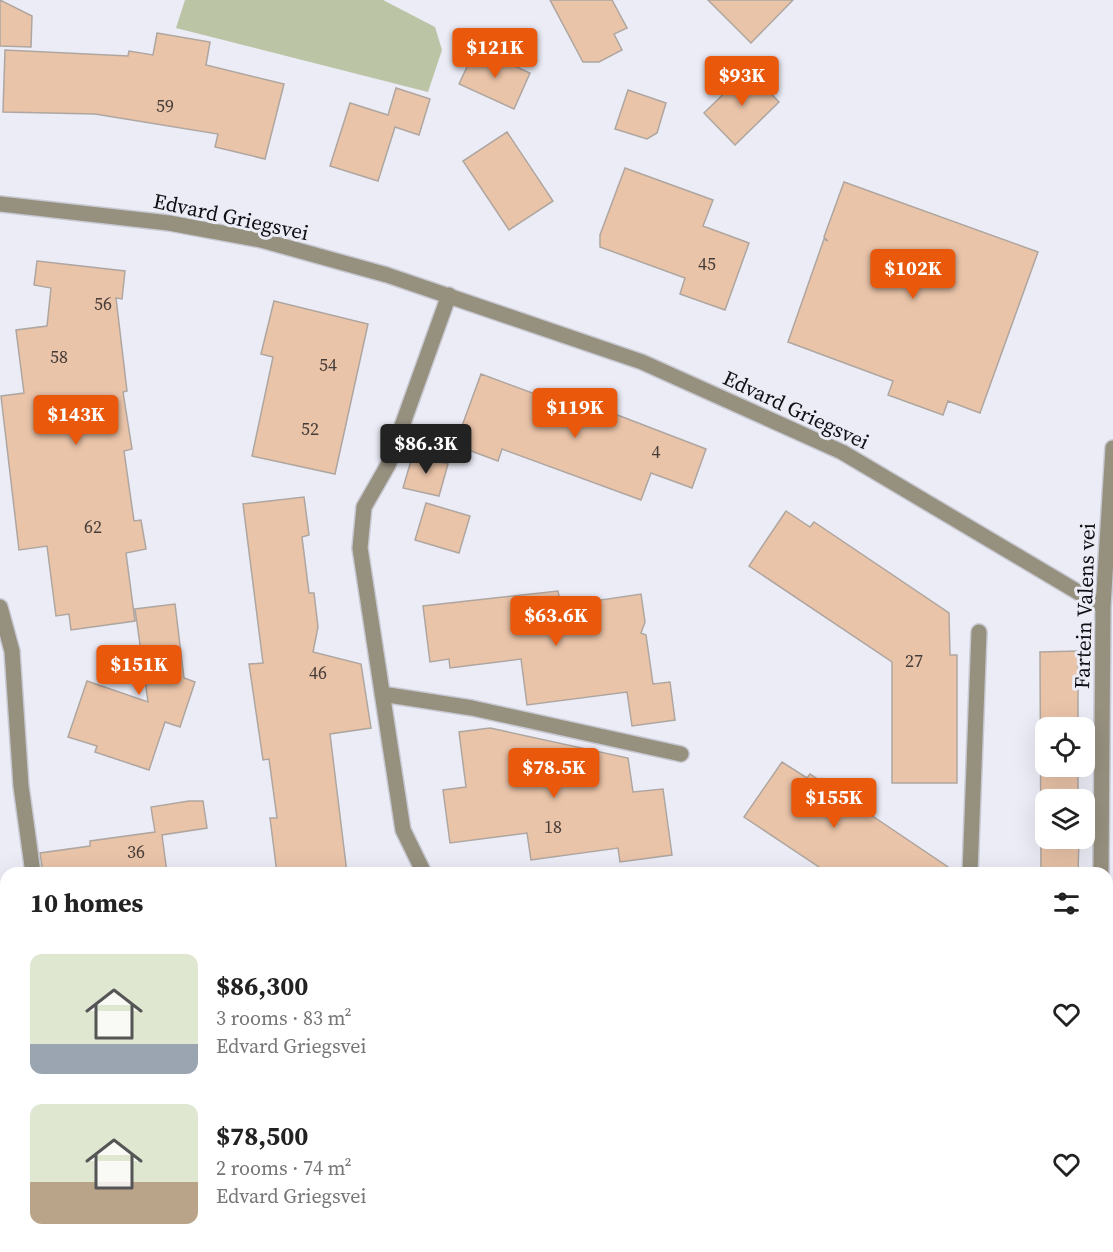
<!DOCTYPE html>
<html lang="en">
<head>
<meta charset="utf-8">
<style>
	:root { --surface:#fff; --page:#f2f2f2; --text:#222; --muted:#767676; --accent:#ea580c }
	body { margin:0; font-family:"Source Serif 4",serif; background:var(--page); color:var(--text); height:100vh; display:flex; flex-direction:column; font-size:22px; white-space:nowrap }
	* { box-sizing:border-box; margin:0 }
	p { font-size:20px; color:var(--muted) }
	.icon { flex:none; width:33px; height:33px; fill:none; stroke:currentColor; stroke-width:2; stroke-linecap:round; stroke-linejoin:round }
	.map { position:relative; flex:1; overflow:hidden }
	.side { position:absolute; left:0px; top:867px; width:1113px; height:386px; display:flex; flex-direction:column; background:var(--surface); border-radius:18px 18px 0 0; box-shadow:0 6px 24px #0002 }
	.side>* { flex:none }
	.fabs { position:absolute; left:1035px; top:717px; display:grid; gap:12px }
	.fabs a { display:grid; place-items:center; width:60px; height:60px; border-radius:12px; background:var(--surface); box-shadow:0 6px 24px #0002; font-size:30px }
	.price { position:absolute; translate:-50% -51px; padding:0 14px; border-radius:6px; background:var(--accent); color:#fff; font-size:20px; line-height:39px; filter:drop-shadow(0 2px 3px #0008) }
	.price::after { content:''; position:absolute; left:50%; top:36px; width:18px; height:14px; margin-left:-9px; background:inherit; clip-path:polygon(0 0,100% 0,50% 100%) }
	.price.on { background:#222; color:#fff }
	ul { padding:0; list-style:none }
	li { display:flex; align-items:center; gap:18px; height:150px; padding:0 30px }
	li span { display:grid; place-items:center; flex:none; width:168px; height:120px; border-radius:12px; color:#555 }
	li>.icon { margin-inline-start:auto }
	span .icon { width:72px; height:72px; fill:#fffc; stroke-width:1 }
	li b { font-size:26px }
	h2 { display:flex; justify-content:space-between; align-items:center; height:72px; padding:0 30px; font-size:26px }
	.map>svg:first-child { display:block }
	.green { fill:#bbc4a5 }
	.building { fill:#eac4a9; stroke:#afa6a0; stroke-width:1.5 }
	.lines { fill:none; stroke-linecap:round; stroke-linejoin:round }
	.service-casing { stroke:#c8c9d2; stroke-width:18 }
	.minor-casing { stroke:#c8c9d2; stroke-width:18 }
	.service { stroke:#96907f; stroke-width:15 }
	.minor { stroke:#96907f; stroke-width:15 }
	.labels { text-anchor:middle; stroke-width:6; stroke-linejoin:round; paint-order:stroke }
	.number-label { font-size:18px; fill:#463c38 }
	.street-label { font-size:21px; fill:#0f0f13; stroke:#ebecf6 }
</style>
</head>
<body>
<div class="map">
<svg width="1113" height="1252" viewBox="0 0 1113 1252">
	<rect width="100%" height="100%" fill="#ebecf6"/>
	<path class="green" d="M185,0h198l52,27 7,23 -14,42 -252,-64z"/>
	<path class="building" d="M0,0l32,16 -1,31 -31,-1z
		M550,0h62l15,28 -13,6 8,16 -23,12h-16z
		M708,0h85l-42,43z
		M157,33l53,9 -4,23 78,19 -19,75 -50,-12 3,-13 -123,-20 -92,-2 2,-62 123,6 1,-5 24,4z
		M476,48l54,25 -16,36 -55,-25z
		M748,70l31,32 -44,43 -31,-32z
		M396,88l34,11 -11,36 -24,-8 -17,54 -48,-15 20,-63 38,12z
		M628,90l38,13 -9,30 -10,6 -32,-10z
		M507,132l46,69 -44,29 -46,-69z
		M625,168l88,32 -10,26 46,17 -24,67 -45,-16 5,-16 -85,-31v-12z
		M844,182l194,70 -58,161 -32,-12 -5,14 -55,-20 5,-14 -105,-39 36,-103 4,2 -4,-4z
		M37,261l88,10 -3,28 -6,-1 11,93 -4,1 9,57 -8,2 10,70 7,-1 5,29 -20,4 9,68 -64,9 -2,-16 -13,2 -9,-70 -28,4 -18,-154 23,-3 -8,-63 31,-4 4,-38 -17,-3z
		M274,301l94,23 -33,150 -83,-18 21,-99 -12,-3z
		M481,374l84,31 3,-9 138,53 -14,39 -41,-15 -10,27 -139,-51 -4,12 -43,-16z
		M413,454l35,10 -9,32 -36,-8z
		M304,497l5,38 -7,2 7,56h5l4,34 -5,25 48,12 10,64 -41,6 17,139h-70l-7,-55h7l-8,-59 -6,1 -14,-96 14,-1 -20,-159z
		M426,503l44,13 -11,37 -44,-13z
		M786,511l24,16 4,-5 135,91 1,42h7v128h-65v-121l-143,-96z
		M558,591l3,15 80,-12 4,28 -4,11 5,2 7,49 17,-2 5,38 -43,6 -5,-34 -100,13 -6,-46 -71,9 -1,-9 -19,3 -7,-56z
		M175,604l9,74 11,4 -15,45 -15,-5 -16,48 -54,-18 2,-6 -29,-9 19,-56 61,21 -13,-93z
		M1078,651v77h-32v38h32v34h-32v38h33l-1,35h-37l-1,-221z
		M490,728l138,30 5,34 30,-3 9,66 -52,7 -2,-14 -87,12 -4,-27 -77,10 -7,-53 23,-3 -7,-55z
		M782,762l25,16 3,-4 147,99h-129l-84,-56z
		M189,801h14l4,27 -45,7 5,38h-124l-3,-20 50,-7v-5l65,-9 -4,-25z"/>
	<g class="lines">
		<g class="service-casing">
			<path id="service" d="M970,873l9,-241
				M958,1246v6"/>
		</g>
		<g class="minor-casing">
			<path id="minor" d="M0,204l169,19 92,17 126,35 255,87 200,90 261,155
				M0,607l12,44 9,135 12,87
				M382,694l90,14 209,46
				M424,873l-21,-43 -43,-282 4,-41 24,-42 61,-170
				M1101,873l2,-266 10,-159
				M1106,1246v6
				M389,1250l1,2"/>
		</g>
		<use href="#service" class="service"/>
		<use href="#minor" class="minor"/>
	</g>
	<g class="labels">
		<g class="number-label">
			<text x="165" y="112">59</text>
			<text x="707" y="270">45</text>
			<text x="103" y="310">56</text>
			<text x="59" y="363">58</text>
			<text x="328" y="371">54</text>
			<text x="310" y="435">52</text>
			<text x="656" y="458">4</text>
			<text x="93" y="533">62</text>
			<text x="914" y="667">27</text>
			<text x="318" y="679">46</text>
			<text x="553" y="833">18</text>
			<text x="136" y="858">36</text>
		</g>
		<g class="street-label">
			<text transform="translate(231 217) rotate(12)" y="7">Edvard Griegsvei</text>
			<text transform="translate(796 410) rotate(25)" y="7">Edvard Griegsvei</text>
			<text transform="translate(1085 606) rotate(-88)" y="7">Fartein Valens vei</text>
		</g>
	</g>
</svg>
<div class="fabs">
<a><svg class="icon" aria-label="locate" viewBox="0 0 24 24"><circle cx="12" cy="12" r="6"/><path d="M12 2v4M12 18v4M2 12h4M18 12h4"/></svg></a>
<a><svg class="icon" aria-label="layers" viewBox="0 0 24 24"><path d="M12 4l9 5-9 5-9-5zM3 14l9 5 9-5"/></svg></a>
</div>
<b class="price" style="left:495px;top:79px">$121K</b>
<b class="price" style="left:742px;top:107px">$93K</b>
<b class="price" style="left:913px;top:300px">$102K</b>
<b class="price" style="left:575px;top:439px">$119K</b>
<b class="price" style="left:76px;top:446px">$143K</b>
<b class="price on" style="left:426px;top:475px">$86.3K</b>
<b class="price" style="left:556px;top:647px">$63.6K</b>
<b class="price" style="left:139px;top:696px">$151K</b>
<b class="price" style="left:554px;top:799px">$78.5K</b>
<b class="price" style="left:834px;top:829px">$155K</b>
<section class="side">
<h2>10 homes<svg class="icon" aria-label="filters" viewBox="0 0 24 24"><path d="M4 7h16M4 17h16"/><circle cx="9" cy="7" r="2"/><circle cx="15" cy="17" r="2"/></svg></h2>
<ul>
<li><span style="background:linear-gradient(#dfe7d0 75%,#9aa5b1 0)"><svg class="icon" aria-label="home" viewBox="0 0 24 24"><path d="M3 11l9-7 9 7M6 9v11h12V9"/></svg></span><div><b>$86,300</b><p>3 rooms · 83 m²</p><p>Edvard Griegsvei</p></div><svg class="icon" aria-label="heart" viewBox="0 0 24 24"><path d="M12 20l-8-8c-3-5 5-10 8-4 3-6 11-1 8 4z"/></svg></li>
<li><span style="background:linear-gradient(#dfe7d0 65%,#b9a48a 0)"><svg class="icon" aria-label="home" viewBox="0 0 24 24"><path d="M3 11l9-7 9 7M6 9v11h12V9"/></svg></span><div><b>$78,500</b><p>2 rooms · 74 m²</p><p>Edvard Griegsvei</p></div><svg class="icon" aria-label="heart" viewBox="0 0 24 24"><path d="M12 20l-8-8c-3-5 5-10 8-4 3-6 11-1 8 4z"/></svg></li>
</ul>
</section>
</div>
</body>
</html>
